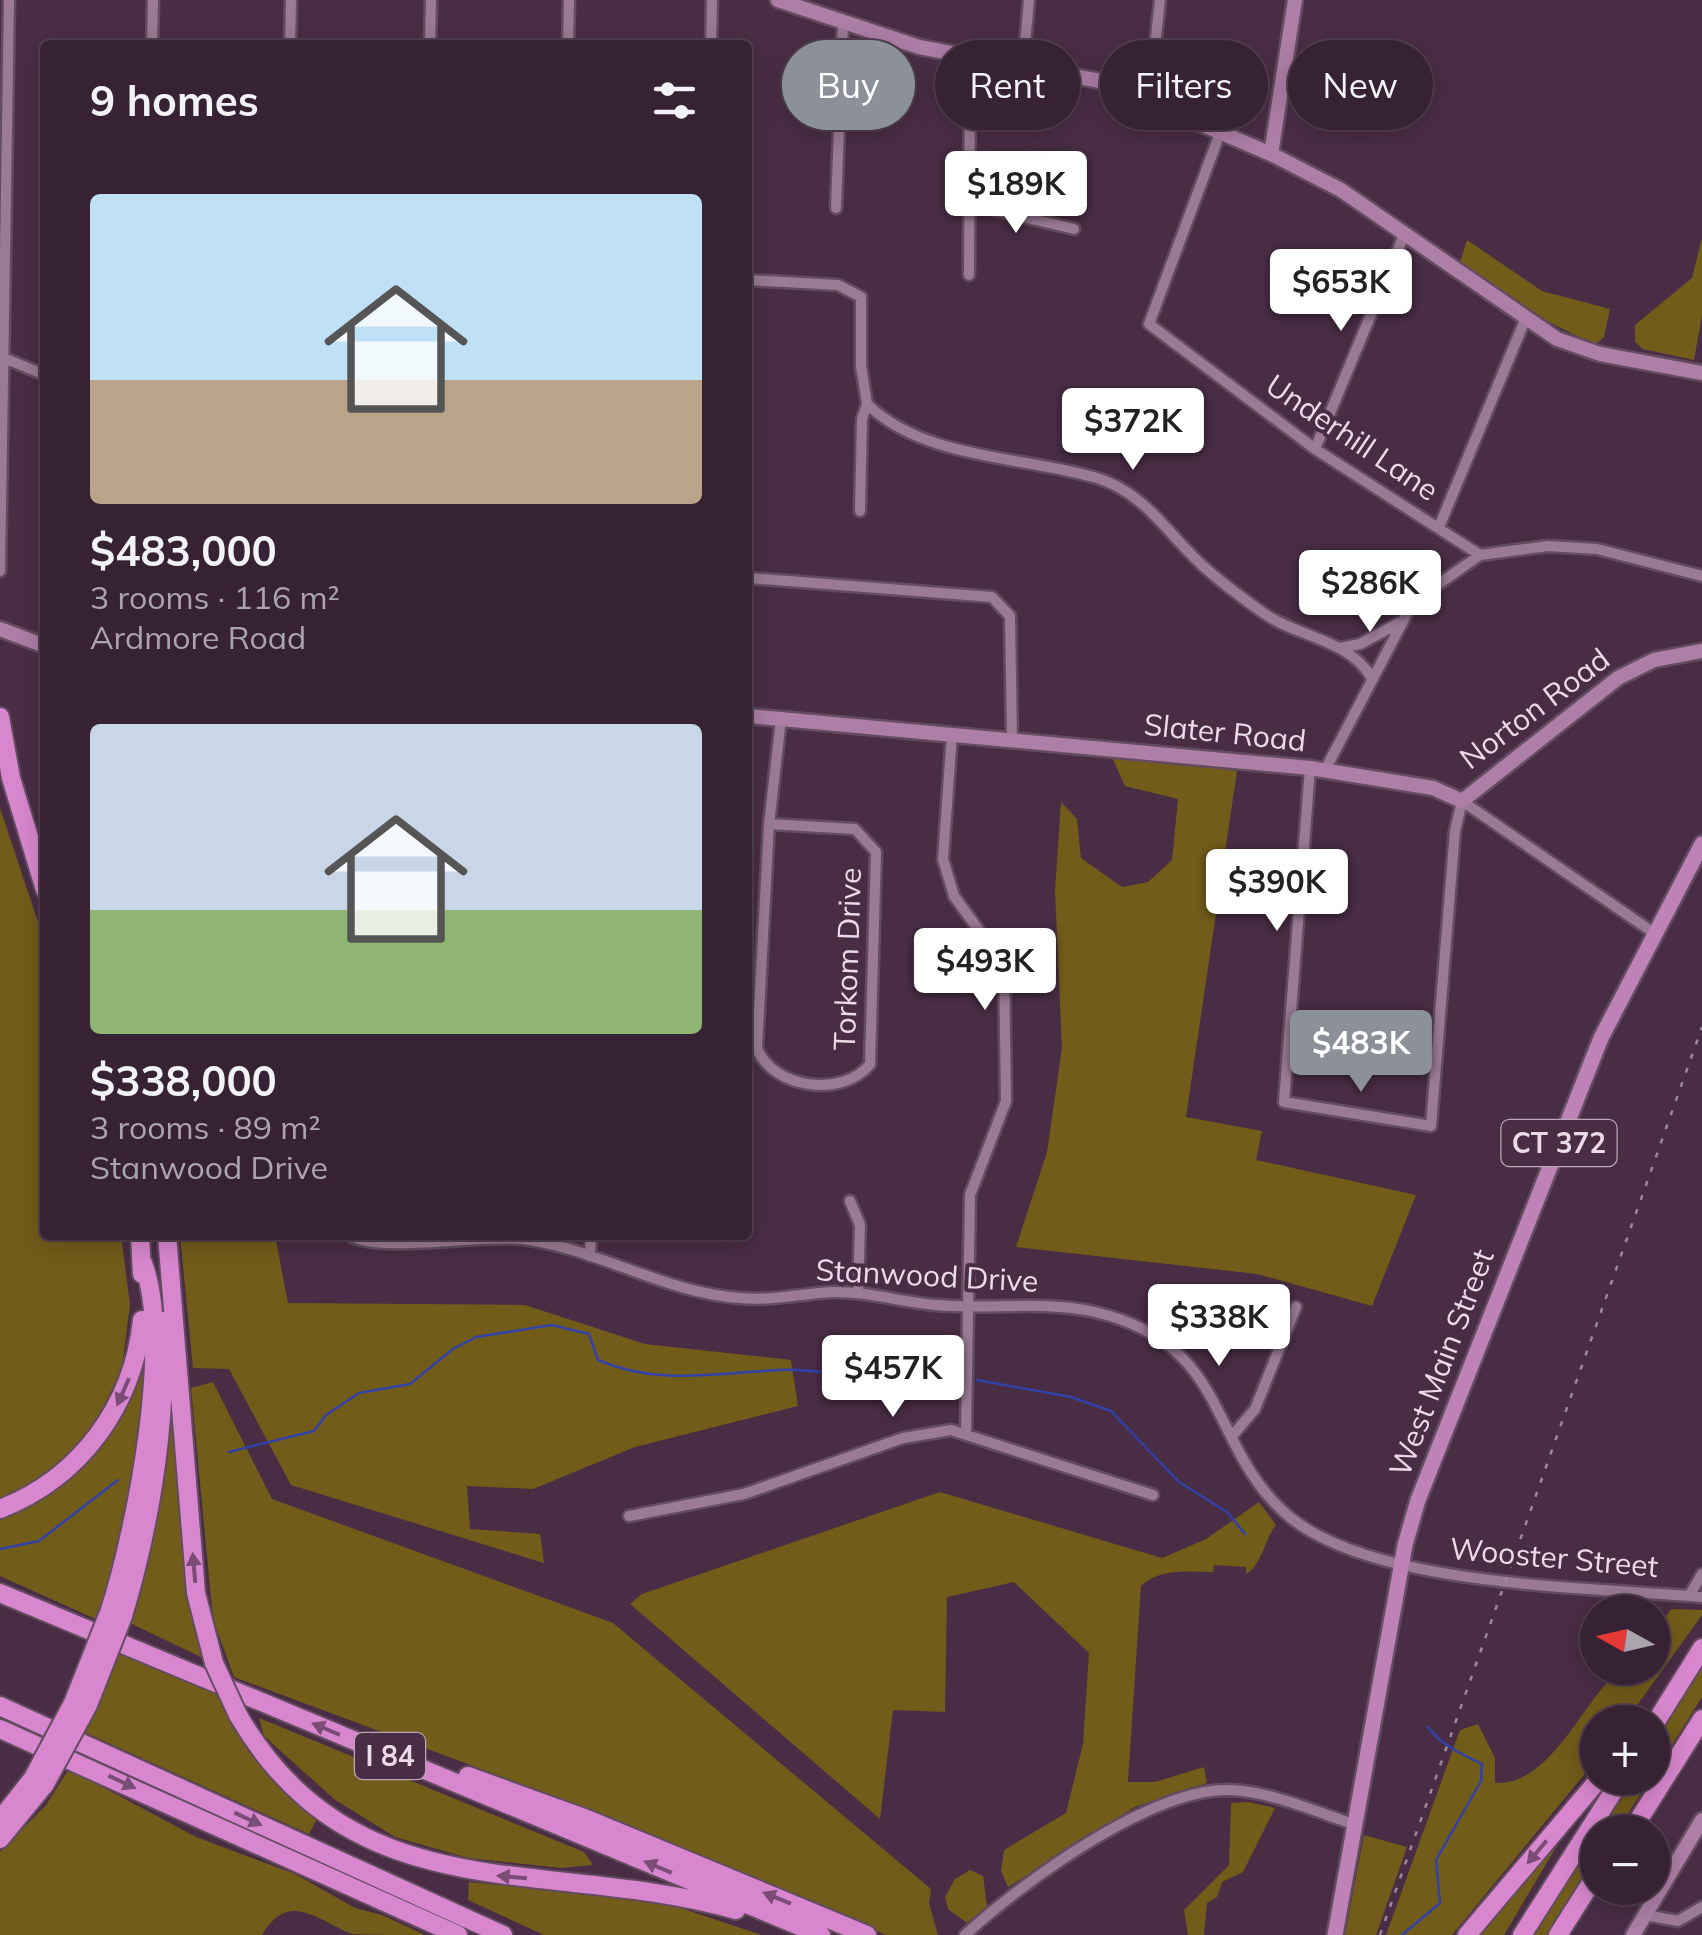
<!DOCTYPE html>
<html lang="en">
<head>
<meta charset="utf-8">
<style>
	:root { --surface:#372234; --page:#422f40; --text:#f1f3f6; --muted:#aaa4ac; --line:#513f4f; --accent:#8c9099 }
	body { margin:0; font-family:Mulish,sans-serif; background:var(--page); color:var(--text); height:100vh; display:flex; flex-direction:column; font-size:38px; white-space:nowrap }
	* { box-sizing:border-box; margin:0 }
	p { font-size:32px; color:var(--muted) }
	.icon { flex:none; width:55px; height:55px; fill:none; stroke:currentColor; stroke-width:2; stroke-linecap:round; stroke-linejoin:round }
	.map { position:relative; flex:1; overflow:hidden }
	.panel { position:absolute; left:40px; top:40px; width:712px; height:1200px; display:flex; flex-direction:column; background:var(--surface); border-radius:10px; box-shadow:0 5px 25px #0003,0 0 0 2px var(--line) }
	.panel>* { flex:none }
	.banner { position:absolute; left:782px; top:40px; width:768px; height:90px; display:flex; gap:20px }
	.needle { width:65px; rotate:278deg }
	.controls { position:absolute; left:1580px; top:1595px; display:grid; gap:20px }
	.controls a { display:grid; place-items:center; width:90px; height:90px; border-radius:50%; background:var(--surface); box-shadow:0 5px 25px #0003,0 0 0 2px var(--line); font-size:50px }
	.price { position:absolute; translate:-50% -85px; padding:0 22px; border-radius:10px; background:#fff; color:#222; font-size:32px; line-height:65px; filter:drop-shadow(0 2px 5px #0008) }
	.price::after { content:''; position:absolute; left:50%; top:60px; width:30px; height:22px; margin-left:-15px; background:inherit; clip-path:polygon(0 0,100% 0,50% 100%) }
	.price.on { background:var(--accent); color:#fff }
	ul { padding:0; list-style:none }
	li { display:grid; align-content:center; gap:20px; height:530px; padding:0 50px }
	li span { display:grid; place-items:center; height:310px; border-radius:10px; color:#555 }
	li>.icon { margin-inline-start:auto }
	span .icon { width:180px; height:180px; fill:#fffc; stroke-width:1 }
	li b { font-size:42px }
	h2 { display:flex; justify-content:space-between; align-items:center; height:120px; padding:0 50px; font-size:42px }
	.tag { padding:0 35px; border-radius:45px; background:var(--surface); box-shadow:0 5px 25px #0003,0 0 0 2px var(--line); font-size:35px; line-height:90px }
	.tag.on { background:var(--accent); color:#fff }
	.map>svg:first-child { display:block }
	.green { fill:#715c19 }
	.lines { fill:none; stroke-linecap:round; stroke-linejoin:round }
	.stream { stroke:#3341a8; stroke-width:2.5 }
	.street-casing { stroke:#634c60; stroke-width:15 }
	.secondary-casing { stroke:#634c60; stroke-width:19 }
	.primary-casing { stroke:#634c60; stroke-width:20 }
	.highway-casing { stroke:#634c60; stroke-width:22 }
	.street { stroke:#9a7a95; stroke-width:10 }
	.secondary { stroke:#ad7ea6; stroke-width:14 }
	.primary { stroke:#bf82b7; stroke-width:15 }
	.highway { stroke:#d887ce; stroke-width:18 }
	.rail { stroke:#9e889b; stroke-width:2.5; stroke-dasharray:5 10; stroke-linecap:butt }
	.highway-bridge-casing { stroke:#634c60; stroke-width:22; stroke-linecap:butt }
	.highway-bridge { stroke:#d887ce; stroke-width:18 }
	.oneway { fill:#7b4c75 }
	.labels { text-anchor:middle; stroke-width:8; stroke-linejoin:round; paint-order:stroke }
	.shield { fill:#492d45; stroke:#baa6b7; stroke-width:2.5 }
	.shield-label { font-size:28px; font-weight:bold; fill:#ebdae8 }
	.street-label { font-size:30px; fill:#ebdae8; stroke:#492d45 }
</style>
</head>
<body>
<div class="map">
<svg width="1702" height="1935" viewBox="0 0 1702 1935">
	<rect width="100%" height="100%" fill="#492d45"/>
	<path class="green" d="M1702,238v77l-8,45 -51,-11 -8,-7v-17l57,-47z
		M1467,240l75,51 68,18 -6,28 -9,8 -84,-42 -52,-38z
		M1111,755l126,16 -51,346 76,14 -6,29 160,35 -44,111 -115,-32 -241,-27 31,-95 15,-104 -7,-158 6,-88 16,17 4,39 41,29 26,-5 24,-22 6,-61 -53,-13z
		M0,808l45,135v292h76l9,70 -8,63 -26,55 -37,48 -59,31z
		M180,1235h95l13,68 237,2 120,39 146,16 7,46 -163,41 -102,42 -66,-3 3,43 70,5 4,29 -253,-78 -62,-116 -36,-1z
		M169,1368l38,292 -79,-38c25,-88 40,-162 41,-254z
		M140,1369l3,1c-3,87 -21,167 -43,251l-100,-45v-58c71,-19 114,-85 140,-149z
		M213,1382l59,117 341,124 318,266 -2,14 9,32h-52l-276,-118 -376,-140 -21,-58 -22,-231z
		M940,1492l222,66 44,-19 53,-37 17,23c-12,15 -14,40 -30,49v-7l-32,-2 -1,7c-25,0 -52,-4 -72,14l-13,196h27l49,-15 3,16 -72,24 -127,80 -7,-16 3,-21 62,-37 17,-69 6,-91 -75,-71 -67,15 -2,115 -52,-2 -13,109 -250,-215 12,-10z
		M1671,1609l31,1v5l-77,107h-27l-1,37 -145,176h-66l74,-205 18,-6 17,34v25c64,3 96,-107 134,-115 7,-2 16,0 23,0l1,-33z
		M117,1652l104,43 98,120 -10,19 -227,-103z
		M1702,1664v33l-49,78v-33z
		M259,1718l325,134 9,13 -32,3 -93,-10 -73,-21 -61,-38 -70,-63z
		M69,1769l127,68 99,37 60,34 27,7 43,20c-21,0 -53,0 -73,-1 -34,-13 -63,-45 -90,1h-262v-83l46,-47z
		M1630,1778h21l-35,54h-18l-1,30 -46,73h-22z
		M1248,1802l27,6 -32,64 -21,10 -5,15 -10,6 -3,32h-16l-4,-25 45,-45 2,-62z
		M1568,1827l-64,108h-30z
		M1364,1835l43,12 -31,88h-31z
		M970,1870l13,6 4,30 -20,17 -19,-14 -3,-12 10,-18z
		M469,1882l190,19 103,34h-218l-76,-35z"/>
	<g class="lines">
		<path class="stream" d="M977,1380l94,17 40,14 68,71 48,30 18,22
			M229,1452l85,-21 12,-16 33,-22 51,-9 43,-35 23,-12 76,-12 37,9 9,26c61,26 117,13 181,10 34,-2 67,7 100,9 27,1 48,-8 76,0
			M0,1549l39,-8 79,-61
			M1402,1935l38,-32 -4,-43 45,-79 1,-17c-19,-9 -42,-20 -54,-37"/>
		<g class="street-casing">
			<path id="street" d="M152,45l1,-45
				M290,45l1,-45
				M430,45l1,-45
				M568,45l1,-45
				M711,45l1,-45
				M1023,66l6,-66
				M1149,102l11,-102
				M1220,133l-71,191 166,125 165,106
				M966,203l108,26
				M836,208l7,-185
				M969,275l1,-219
				M748,280l90,5 23,12v69l6,38 -5,15 -2,92
				M4,358l41,17
				M867,404c58,56 156,52 230,74 48,15 70,55 105,87 18,17 39,32 60,47 34,25 87,27 109,65
				M1315,449l89,-214
				M1439,527l86,-207
				M0,571l9,-571
				M748,578l244,19 18,19 2,124
				M1340,648l20,-4 39,-21
				M952,734l-9,125 11,37 50,69 2,136 -36,94 -4,237
				M1310,768l-26,334 147,24 24,-295 7,-30 192,132
				M1325,770l88,-168 67,-47 68,-9 49,3 105,27
				M769,824l86,5 21,23 -6,212c-26,34 -98,25 -113,-16z
				M769,824l12,-105
				M850,1201l10,24 -2,68
				M349,1235c32,19 130,-1 173,4 75,9 142,54 218,59 30,3 61,-4 91,-6 35,-1 70,10 105,13 52,5 107,-5 159,7 138,32 112,138 196,206 86,69 300,69 411,79
				M590,1256l1,-21
				M1233,1435l22,-26 41,-102
				M629,1516l115,-22 159,-56 48,-8 202,65
				M1689,1596l13,-22
				M1645,1915l33,6 24,-14
				M965,1935c58,-53 187,-148 266,-145 42,2 85,22 125,35"/>
		</g>
		<g class="secondary-casing">
			<path id="secondary" d="M778,0l141,47 181,34 171,73 70,36 216,149 43,15 102,19
				M1271,154l24,-154
				M0,629l45,17
				M748,716l562,52 123,20 29,13 156,-123 36,-18 48,-9
				M1633,1935l69,-115"/>
		</g>
		<g class="primary-casing">
			<path id="primary" d="M1335,1935l70,-390 13,-45 183,-462 101,-194"/>
		</g>
		<g class="highway-casing">
			<path id="highway" d="M0,717l11,61 34,112
				M140,1235l2,39
				M167,1235l29,358 18,70
				M0,1509c80,-31 133,-103 142,-189
				M0,1593l821,342
				M110,1610c26,-82 63,-267 33,-347
				M123,1616c29,-97 44,-195 40,-295
				M0,1706l503,229
				M238,1715c116,200 312,142 498,195
				M1652,1728l50,-80
				M0,1729l458,206
				M468,1776l119,43 280,116
				M0,1820l33,-42
				M1631,1832l71,-113
				M0,1839l45,-55
				M1467,1935l133,-157
				M1522,1935l100,-157
				M1558,1935l40,-63"/>
		</g>
		<use href="#street" class="street"/>
		<use href="#secondary" class="secondary"/>
		<use href="#primary" class="primary"/>
		<use href="#highway" class="highway"/>
		<path class="rail" d="M1380,1935l322,-908"/>
		<g class="highway-bridge-casing">
			<path id="highway-bridge" d="M214,1663l24,52
				M33,1778l40,-75 37,-93
				M45,1784l43,-79 35,-89"/>
		</g>
		<use href="#highway-bridge" class="highway-bridge"/>
	</g>
	<defs><path id="oneway-solid" d="M-6-.8H1V-3.2L6.5 0L1 3.2V.8H-6Z" transform="scale(2.5)"/></defs>
	<g class="oneway">
		<use href="#oneway-solid" transform="translate(123 1392) rotate(114)"/>
		<use href="#oneway-solid" transform="translate(194 1568) rotate(-95)"/>
		<use href="#oneway-solid" transform="translate(326 1729) rotate(-157)"/>
		<use href="#oneway-solid" transform="translate(122 1782) rotate(25)"/>
		<use href="#oneway-solid" transform="translate(248 1819) rotate(25)"/>
		<use href="#oneway-solid" transform="translate(1537 1852) rotate(130)"/>
		<use href="#oneway-solid" transform="translate(658 1867) rotate(-157)"/>
		<use href="#oneway-solid" transform="translate(512 1877) rotate(-175)"/>
		<use href="#oneway-solid" transform="translate(777 1898) rotate(-158)"/>
	</g>
	<g class="labels">
		<g class="shield">
			<rect x="1501.5" y="1120" width="115" height="46" rx="8"/>
			<rect x="355" y="1733" width="70" height="46" rx="8"/>
		</g>
		<g class="shield-label">
			<text x="1559" y="1153">CT 372</text>
			<text x="390" y="1766">I 84</text>
		</g>
		<g class="street-label">
			<text transform="translate(1352 438) rotate(34)" y="10">Underhill Lane</text>
			<text transform="translate(1535 709) rotate(-37)" y="10">Norton Road</text>
			<text transform="translate(1225 733) rotate(6)" y="10">Slater Road</text>
			<text transform="translate(848 959) rotate(-88)" y="10">Torkom Drive</text>
			<text transform="translate(927 1276) rotate(3)" y="10">Stanwood Drive</text>
			<text transform="translate(1442 1363) rotate(-69)" y="10">West Main Street</text>
			<text transform="translate(1554 1558) rotate(5)" y="10">Wooster Street</text>
		</g>
	</g>
</svg>
<div class="controls">
<a><svg class="needle" viewBox="-14 -14 28 28"><path d="M0-13l5 13h-10z" fill="#e53935"/><path d="M0 13l5-13h-10z" fill="#aaa4ac"/></svg></a>
<a>+</a>
<a>−</a>
</div>
<b class="price" style="left:1016px;top:236px">$189K</b>
<b class="price" style="left:1341px;top:334px">$653K</b>
<b class="price" style="left:1133px;top:473px">$372K</b>
<b class="price" style="left:1370px;top:635px">$286K</b>
<b class="price" style="left:1277px;top:934px">$390K</b>
<b class="price" style="left:985px;top:1013px">$493K</b>
<b class="price on" style="left:1361px;top:1095px">$483K</b>
<b class="price" style="left:1219px;top:1369px">$338K</b>
<b class="price" style="left:893px;top:1420px">$457K</b>
<div class="banner">
<a class="tag on">Buy</a>
<a class="tag">Rent</a>
<a class="tag">Filters</a>
<a class="tag">New</a>
</div>
<section class="panel">
<h2>9 homes<svg class="icon" aria-label="filters" viewBox="0 0 24 24"><path d="M4 7h16M4 17h16"/><circle cx="9" cy="7" r="2"/><circle cx="15" cy="17" r="2"/></svg></h2>
<ul>
<li><span style="background:linear-gradient(#bfe0f5 60%,#b9a48a 0)"><svg class="icon" aria-label="home" viewBox="0 0 24 24"><path d="M3 11l9-7 9 7M6 9v11h12V9"/></svg></span><div><b>$483,000</b><p>3 rooms · 116 m²</p><p>Ardmore Road</p></div></li>
<li><span style="background:linear-gradient(#c9d6e8 60%,#8fb573 0)"><svg class="icon" aria-label="home" viewBox="0 0 24 24"><path d="M3 11l9-7 9 7M6 9v11h12V9"/></svg></span><div><b>$338,000</b><p>3 rooms · 89 m²</p><p>Stanwood Drive</p></div></li>
</ul>
</section>
</div>
</body>
</html>
